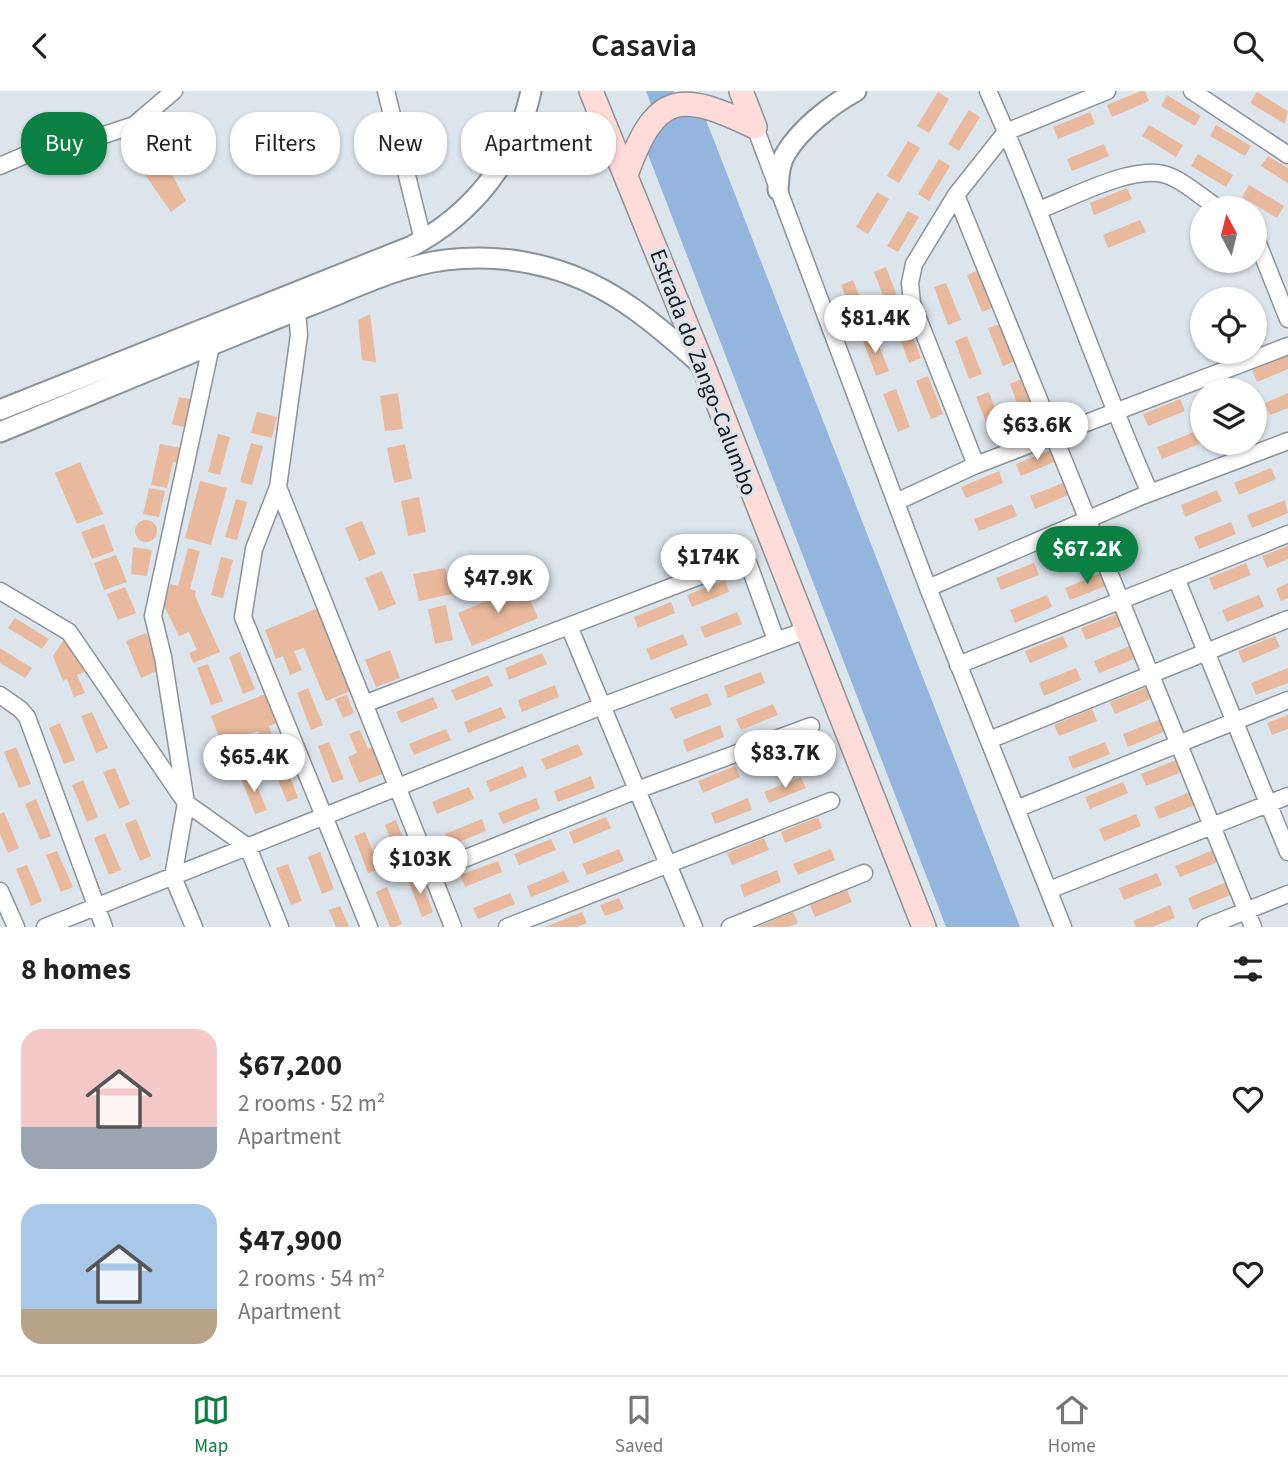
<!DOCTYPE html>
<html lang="en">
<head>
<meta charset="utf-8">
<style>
	:root { --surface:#fff; --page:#f2f2f2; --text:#222; --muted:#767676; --line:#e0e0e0; --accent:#0b8043 }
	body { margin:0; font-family:"Source Sans 3",sans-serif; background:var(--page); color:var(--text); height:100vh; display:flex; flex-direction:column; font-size:26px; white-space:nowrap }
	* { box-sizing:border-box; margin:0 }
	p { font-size:23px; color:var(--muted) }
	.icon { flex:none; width:38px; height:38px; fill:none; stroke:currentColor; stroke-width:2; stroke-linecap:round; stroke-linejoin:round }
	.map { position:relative; height:836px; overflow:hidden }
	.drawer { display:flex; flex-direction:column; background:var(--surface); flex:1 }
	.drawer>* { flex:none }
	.hud { position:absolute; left:21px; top:21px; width:700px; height:63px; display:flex; gap:14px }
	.needle { width:46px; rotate:353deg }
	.fabs { position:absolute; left:1190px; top:105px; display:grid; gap:14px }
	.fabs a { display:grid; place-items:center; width:77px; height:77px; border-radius:50%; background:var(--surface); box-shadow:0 2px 5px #0004; font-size:35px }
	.price { position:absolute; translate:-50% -60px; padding:0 16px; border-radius:24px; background:#fff; color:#222; font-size:23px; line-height:46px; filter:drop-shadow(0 2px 4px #0008) }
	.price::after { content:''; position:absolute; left:50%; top:42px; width:21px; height:16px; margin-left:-10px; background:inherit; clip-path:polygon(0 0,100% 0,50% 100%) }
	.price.active { background:var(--accent); color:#fff }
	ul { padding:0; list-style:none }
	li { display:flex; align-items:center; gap:21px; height:175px; padding:0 21px }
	li span { display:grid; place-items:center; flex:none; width:196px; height:140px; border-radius:21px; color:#555 }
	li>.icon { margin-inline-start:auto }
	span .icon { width:84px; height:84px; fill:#fffc; stroke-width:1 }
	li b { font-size:30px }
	h2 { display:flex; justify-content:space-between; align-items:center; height:84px; padding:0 21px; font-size:30px }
	.tag { padding:0 24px; border-radius:28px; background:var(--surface); box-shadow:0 2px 5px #0004; font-size:24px; line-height:63px }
	.tag.active { background:var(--accent); color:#fff }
	header { display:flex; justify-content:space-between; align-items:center; height:91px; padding:0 21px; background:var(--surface); font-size:32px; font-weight:600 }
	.menu { display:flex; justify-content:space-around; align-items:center; height:98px; border-top:2px solid var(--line); background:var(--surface); font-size:19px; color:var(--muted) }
	.menu a { display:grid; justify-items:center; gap:4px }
	.menu .active { color:var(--accent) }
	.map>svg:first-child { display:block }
	.water { fill:#94b5dd }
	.building { fill:#e8b99c }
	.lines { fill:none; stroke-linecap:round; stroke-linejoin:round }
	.minor-casing { stroke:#8b9298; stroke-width:19 }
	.tertiary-casing { stroke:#8b9298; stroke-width:23 }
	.secondary-casing { stroke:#8b9298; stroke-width:26 }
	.minor { stroke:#fff; stroke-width:16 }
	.tertiary { stroke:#fff; stroke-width:19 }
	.secondary { stroke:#fedcda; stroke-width:23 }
	.labels { text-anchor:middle; stroke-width:7; stroke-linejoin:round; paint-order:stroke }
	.street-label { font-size:23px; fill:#16181b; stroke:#dde5ec }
</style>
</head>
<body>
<header><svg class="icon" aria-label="back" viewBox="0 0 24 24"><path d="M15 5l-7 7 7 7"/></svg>Casavia<svg class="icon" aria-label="search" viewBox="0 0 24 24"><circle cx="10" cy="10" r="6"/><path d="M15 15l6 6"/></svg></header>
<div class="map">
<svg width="1288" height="836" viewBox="0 0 1288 836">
	<rect width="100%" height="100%" fill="#dde5ec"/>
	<path class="water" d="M646,0h27l9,25 24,4 314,807h-74l-302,-783 14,-20z"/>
	<path class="building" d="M1141,0h4l4,10 -37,16 -5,-12z
		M938,1l11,7 -20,34 -12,-7z
		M1257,1l31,19 -3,13 -35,-21z
		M1167,4l34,21 -6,10 -34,-20z
		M969,19l11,7 -21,34 -11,-7z
		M1090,21l5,12 -37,15 -5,-12z
		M1149,34l34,20 -7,12 -34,-21z
		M1216,34l35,21 -6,10 -35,-20z
		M908,50l12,7 -21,35 -12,-7z
		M1104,53l5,12 -37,15 -5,-12z
		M156,59l8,9 22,42 -15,11 -35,-50z
		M1198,63l35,21 -7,12 -35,-21z
		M1268,65l20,12v15l-27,-17z
		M939,68l11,7 -21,35 -11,-7z
		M1249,94l35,21 -7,12 -35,-21z
		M1127,97l5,11 -38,16 -4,-12z
		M877,101l12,7 -21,35 -12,-7z
		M908,120l11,6 -21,35 -11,-6z
		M1140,129l6,12 -38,16 -5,-13z
		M886,176l14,37 -12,5 -14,-37z
		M979,179l15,37 -12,5 -15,-37z
		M853,189l15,37 -13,5 -14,-37z
		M946,192l15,37 -13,5 -14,-38z
		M370,223l6,48 -14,-2 -4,-40z
		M907,230l14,37 -12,5 -14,-38z
		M1000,233l15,37 -12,5 -15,-38z
		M874,242l15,38 -13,5 -14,-38z
		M967,245l15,38 -13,5 -14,-38z
		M1288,265v13l-31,13 -5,-12z
		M928,285l15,38 -12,5 -15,-38z
		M1234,286l5,12 -36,1z
		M1021,288l15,38 -12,5 -14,-38z
		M896,298l14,38 -12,5 -15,-38z
		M989,301l14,38 -12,4 -15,-37z
		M398,302l5,36 -18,2 -5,-35z
		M1288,302v15l-18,7 -5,-12z
		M179,306l16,3 -7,28 -16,-4z
		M1180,308l5,12 -37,15 -5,-12z
		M257,321l20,5 -5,21 -21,-5z
		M1194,341l5,12 -37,15 -5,-12z
		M218,343l12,3 -10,38 -12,-3z
		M251,352l12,3 -11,39 -12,-3z
		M160,353l22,4 -3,15 -6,-1 -6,26 -16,-3z
		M405,353l7,35 -18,4 -7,-35z
		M1054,358l5,11 -38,16 -5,-12z
		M80,371l23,52 -26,10 -22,-51z
		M1271,377l5,11 -37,16 -5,-12z
		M999,380l4,12 -37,15 -5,-11z
		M200,390l27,7 -16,57 -26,-7z
		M1068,390l5,12 -38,16 -5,-13z
		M149,397l16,3 -6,26 -16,-3z
		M1217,399l5,11 -37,16 -4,-12z
		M419,406l7,35 -18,4 -7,-35z
		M236,408l11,3 -10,38 -12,-3z
		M1285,409l3,13 -36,15 -5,-13z
		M1012,413l5,12 -38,15 -5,-12z
		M135 440a11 11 0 1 1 22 0a11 11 0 1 1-22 0Z
		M362,430l14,33 -17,7 -14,-33z
		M1231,431l5,12 -37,15 -5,-12z
		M104,433l10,27 -22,8 -11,-27z
		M1090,449l5,12 -38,15 -5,-11z
		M1288,455v13l-21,9 -5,-12z
		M133,456l19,3 -5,26 -16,-2z
		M188,457l12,3 -10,38 6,2 -1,5 25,56 -27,11 -4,-10 8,-3 -8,-18 -10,4 -15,-30 6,-22 8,2z
		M116,464l11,27 -23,8 -10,-27z
		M221,466l12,3 -10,38 -12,-3z
		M1034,472l5,12 -38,15 -5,-12z
		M1246,472l5,12 -37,15 -5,-12z
		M445,477l7,26 -33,7 -6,-27z
		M382,480l14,33 -17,7 -14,-33z
		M1103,481l5,13 -38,15 -5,-12z
		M725,489l4,12 -37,15 -5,-12z
		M1288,492v15l-7,3 -5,-12z
		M524,494l14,33 -66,28 -14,-33z
		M125,496l11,26 -18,7 -11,-26z
		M1047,504l5,12 -37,16 -5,-13z
		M1259,504l5,12 -37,15 -5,-12z
		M671,511l4,11 -37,15 -4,-11z
		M446,514l7,35 -18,4 -7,-35z
		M318,517l35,82 -27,11 -22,-53 -10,3 8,19 -12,5 -7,-19 -7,3 -11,-29z
		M737,521l5,12 -37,14 -5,-11z
		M1119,522l5,12 -38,15 -5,-12z
		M15,527l34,21 -7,10 -34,-21z
		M68,542l16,39 -7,3 8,18 -11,4 -7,-18 -4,2 -10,-25z
		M146,542l15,36 -20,9 -15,-37z
		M683,543l5,11 -37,15 -5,-11z
		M1063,545l5,11 -38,16 -5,-12z
		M1275,545l5,11 -37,16 -5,-12z
		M1132,554l5,13 -38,15 -5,-12z
		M0,557l32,20 -7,10 -25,-15z
		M390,559l10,28 -24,9 -11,-27z
		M240,561l15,37 -12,5 -14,-37z
		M542,562l5,11 -38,16 -4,-12z
		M208,573l15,37 -12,4 -14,-37z
		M1076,577l5,12 -37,16 -5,-13z
		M1288,577v15l-32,12 -5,-12z
		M761,581l4,11 -37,15 -4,-12z
		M488,584l5,11 -37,15 -5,-11z
		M555,594l4,12 -37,15 -4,-12z
		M1148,596l5,11 -38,16 -5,-12z
		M308,597l15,37 -12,5 -14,-37z
		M707,602l5,12 -37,14 -5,-11z
		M265,603l12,29 -8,3 6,17 -11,4 -6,-16 -20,7 7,17 -12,4 -6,-16 -5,2 -11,-29z
		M347,604l7,18 -11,5 -8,-19z
		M433,606l5,11 -37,15 -5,-11z
		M773,613l5,11 -37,15 -5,-11z
		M501,616l5,11 -38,15 -4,-11z
		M1092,618l5,12 -38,15 -5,-11z
		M92,621l16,36 -12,5 -15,-37z
		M1288,624v14l-16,6 -5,-12z
		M1161,628l5,12 -38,16 -5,-13z
		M60,632l15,37 -11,4 -15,-36z
		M720,634l4,12 -37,15 -4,-12z
		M446,638l5,11 -37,15 -5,-11z
		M360,639l8,19 6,-3 11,27 -26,10 -11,-26 9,-4 -8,-19z
		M329,651l15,37 -12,4 -14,-37z
		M1105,651l5,12 -37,15 -5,-12z
		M578,653l5,11 -37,15 -5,-11z
		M789,654l4,11 -37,15 -4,-11z
		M16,656l15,37 -12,4 -15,-36z
		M1179,668l5,12 -38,15 -5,-12z
		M284,670l14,37 -11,4 -15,-37z
		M523,675l4,11 -37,15 -4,-11z
		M735,675l5,11 -37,16 -5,-12z
		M115,677l15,36 -11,5 -16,-37z
		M252,682l15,37 -12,4 -14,-36z
		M591,685l4,12 -37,14 -4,-11z
		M801,686l5,11 -37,15 -5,-11z
		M83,689l15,37 -11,5 -15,-37z
		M1123,691l5,11 -38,16 -5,-12z
		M469,696l5,12 -37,15 -5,-12z
		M1192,700l5,13 -38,15 -5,-12z
		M536,707l4,11 -37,15 -5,-11z
		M748,707l4,12 -37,14 -4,-11z
		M36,708l15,37 -11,4 -15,-36z
		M4,721l15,36 -11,5 -8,-19v-20z
		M1136,723l5,12 -37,15 -5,-12z
		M606,726l5,11 -37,16 -5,-12z
		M818,726l4,11 -37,15 -4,-11z
		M136,728l15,37 -11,5 -15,-37z
		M482,728l4,12 -37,15 -4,-12z
		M396,729l15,37 -12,5 -14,-37z
		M365,741l15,37 -12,4 -14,-37z
		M105,742l16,37 -12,5 -15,-37z
		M764,747l5,12 -37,15 -5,-12z
		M551,748l5,11 -37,15 -5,-11z
		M619,758l5,12 -37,14 -5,-11z
		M831,758l4,11 -37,15 -5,-11z
		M1213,759l5,12 -38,15 -5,-11z
		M57,760l16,36 -12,5 -15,-37z
		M320,761l14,37 -12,5 -14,-37z
		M498,770l4,11 -37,15 -5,-12z
		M288,773l14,37 -11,4 -15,-37z
		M27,774l15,36 -11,5 -15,-37z
		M777,779l4,12 -37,15 -4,-12z
		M564,780l5,11 -38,15 -4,-11z
		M1157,782l5,12 -38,15 -5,-12z
		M419,784l14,37 -11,5 -14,-37z
		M1226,791l5,13 -38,15 -5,-12z
		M387,796l15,37 -7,3h-5l-14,-35z
		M847,799l5,12 -37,15 -5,-12z
		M510,802l5,11 -37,15 -5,-11z
		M619,807l5,11 -19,7 -5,-11z
		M1170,814l5,13 -23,9h-16l-3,-6z
		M340,815l8,18 1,3h-13l-7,-17z
		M582,821l5,11 -10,4h-32z
		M793,821l5,11 -9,4h-32z"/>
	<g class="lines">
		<g class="minor-casing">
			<path id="minor" d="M386,0l37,149
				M988,0c60,132 103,270 162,402
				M1192,0l96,64
				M755,36l173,461 135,339
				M0,75l53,-23 51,-8 30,-10 40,-34
				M956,104l297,732
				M1039,119c32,-12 91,-44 124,-36 18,4 39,24 55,34
				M1255,145l33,83
				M297,220l2,24 -21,152 -24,62 -11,68 126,310
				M211,255l-58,270 10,41 23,146 62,44 32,80
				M976,374l-64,-162 -2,-20 4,-19 42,-69 50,-63 101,-41
				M278,396l175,440
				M896,411l80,-37 312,-119
				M1176,487l112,274
				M928,497l214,-92 146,-55
				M0,500l69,41 117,171 -13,74 21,50
				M569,535l125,301
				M958,574l330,-131
				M0,604l20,14 7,8 77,210
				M364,613l378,-144 7,5 27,75
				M989,649l299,-121
				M1016,718l272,-109
				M431,781l206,-82 174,-64
				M1049,799l239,-94
				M0,800l16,36
				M45,836l557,-221 204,-76
				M507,836l324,-126
				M730,836l134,-54
				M1206,836l82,-33"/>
		</g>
		<g class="tertiary-casing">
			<path id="tertiary" d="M778,99c1,-13 1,-26 8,-37 15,-25 45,-48 70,-62
				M0,319l412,-164c61,-32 105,-88 119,-155
				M0,341c103,-42 206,-86 309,-126 44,-17 89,-40 136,-46 34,-4 71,-2 105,8 62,17 107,57 154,99"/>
		</g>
		<g class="secondary-casing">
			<path id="secondary" d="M591,0l113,277 220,559
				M741,0l14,36
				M626,84c30,-84 54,-84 129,-48"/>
		</g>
		<use href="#minor" class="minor"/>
		<use href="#tertiary" class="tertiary"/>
		<use href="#secondary" class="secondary"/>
	</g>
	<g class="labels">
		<g class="street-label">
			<text transform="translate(704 281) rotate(69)" y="8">Estrada do Zango-Calumbo</text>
		</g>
	</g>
</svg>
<div class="fabs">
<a><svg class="needle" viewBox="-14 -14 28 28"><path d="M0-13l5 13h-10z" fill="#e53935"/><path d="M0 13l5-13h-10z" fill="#767676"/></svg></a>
<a><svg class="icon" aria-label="locate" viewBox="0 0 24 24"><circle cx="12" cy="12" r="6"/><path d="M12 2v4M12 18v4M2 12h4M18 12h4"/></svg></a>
<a><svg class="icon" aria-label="layers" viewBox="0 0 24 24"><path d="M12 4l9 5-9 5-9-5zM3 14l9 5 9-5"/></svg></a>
</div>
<b class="price" style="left:875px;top:264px">$81.4K</b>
<b class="price" style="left:1037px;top:371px">$63.6K</b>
<b class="price active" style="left:1087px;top:495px">$67.2K</b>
<b class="price" style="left:708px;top:503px">$174K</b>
<b class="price" style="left:498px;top:524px">$47.9K</b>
<b class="price" style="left:785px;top:699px">$83.7K</b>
<b class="price" style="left:254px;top:703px">$65.4K</b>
<b class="price" style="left:420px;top:805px">$103K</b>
<div class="hud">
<a class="tag active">Buy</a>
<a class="tag">Rent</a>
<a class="tag">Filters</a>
<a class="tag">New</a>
<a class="tag">Apartment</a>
</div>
</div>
<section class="drawer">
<h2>8 homes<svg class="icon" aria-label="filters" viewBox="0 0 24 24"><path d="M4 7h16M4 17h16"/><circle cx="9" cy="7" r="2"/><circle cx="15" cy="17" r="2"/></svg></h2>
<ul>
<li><span style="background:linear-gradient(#f6c9c9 70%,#9aa5b1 0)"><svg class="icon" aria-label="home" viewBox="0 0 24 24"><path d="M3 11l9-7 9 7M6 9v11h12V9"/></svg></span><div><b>$67,200</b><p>2 rooms · 52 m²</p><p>Apartment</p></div><svg class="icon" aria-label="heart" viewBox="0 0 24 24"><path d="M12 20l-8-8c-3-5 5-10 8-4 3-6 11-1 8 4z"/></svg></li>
<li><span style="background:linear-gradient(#a9c7e8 75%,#b9a48a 0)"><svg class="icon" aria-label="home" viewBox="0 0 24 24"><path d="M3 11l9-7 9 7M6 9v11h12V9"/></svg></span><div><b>$47,900</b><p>2 rooms · 54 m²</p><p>Apartment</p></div><svg class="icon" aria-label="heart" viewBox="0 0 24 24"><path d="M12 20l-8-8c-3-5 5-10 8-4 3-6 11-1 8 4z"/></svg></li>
</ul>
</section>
<nav class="menu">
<a class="active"><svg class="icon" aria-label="map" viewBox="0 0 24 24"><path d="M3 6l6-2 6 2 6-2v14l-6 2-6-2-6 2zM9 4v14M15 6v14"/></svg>Map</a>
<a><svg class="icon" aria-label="saved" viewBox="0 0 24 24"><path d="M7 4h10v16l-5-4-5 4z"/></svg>Saved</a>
<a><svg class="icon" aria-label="home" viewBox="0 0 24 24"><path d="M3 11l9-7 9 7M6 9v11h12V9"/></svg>Home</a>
</nav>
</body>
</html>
